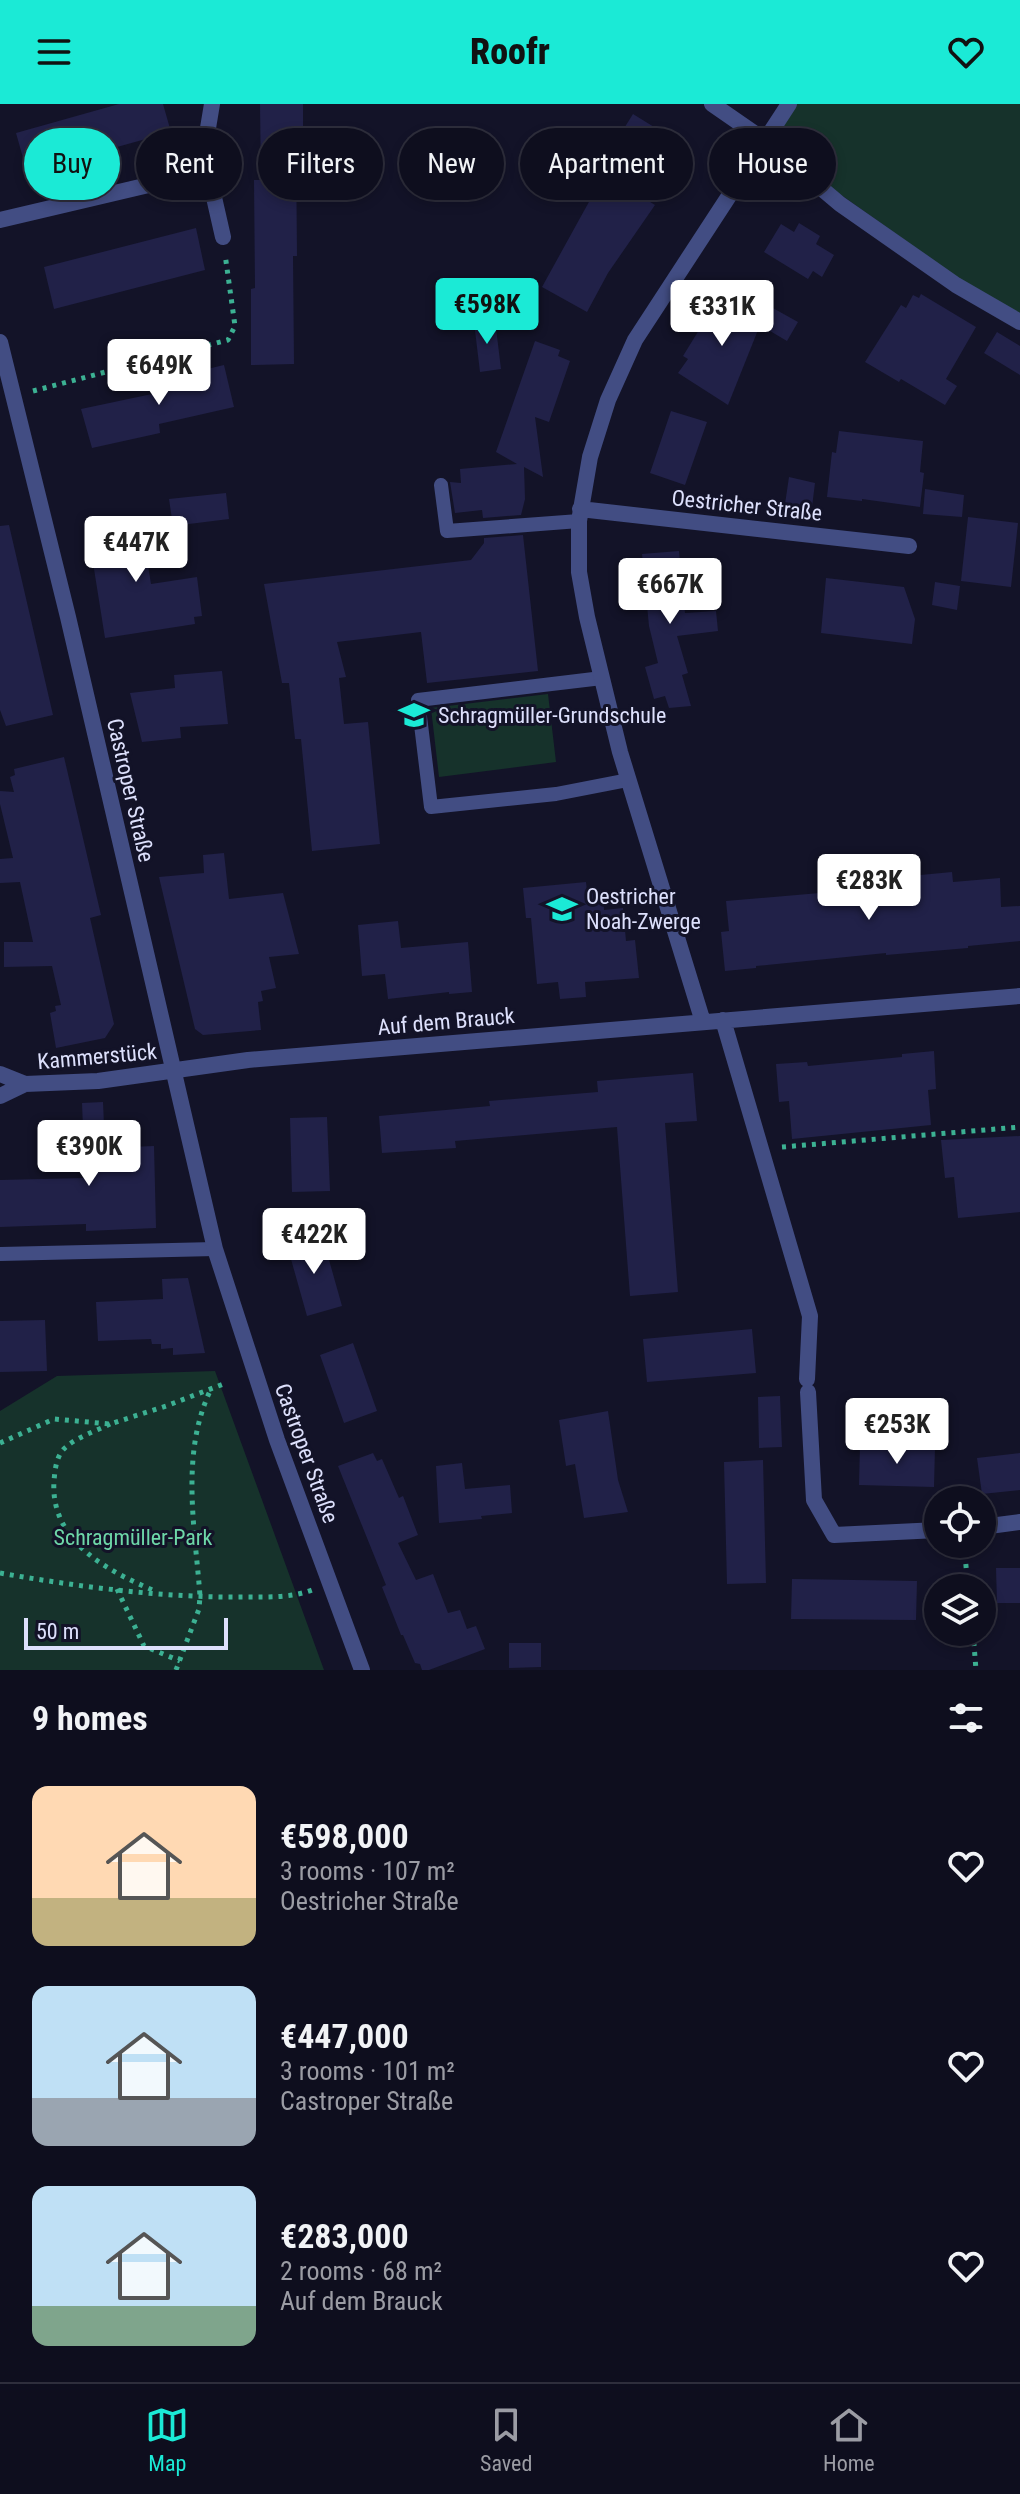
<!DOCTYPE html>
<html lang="en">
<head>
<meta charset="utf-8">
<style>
	:root { --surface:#0e0e1e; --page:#171727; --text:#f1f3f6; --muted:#9b9ca4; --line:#2e2e3c; --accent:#1bead6 }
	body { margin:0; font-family:"Roboto Condensed",sans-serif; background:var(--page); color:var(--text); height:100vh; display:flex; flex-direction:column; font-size:30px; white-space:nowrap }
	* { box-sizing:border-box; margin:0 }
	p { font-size:26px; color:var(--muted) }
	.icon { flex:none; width:44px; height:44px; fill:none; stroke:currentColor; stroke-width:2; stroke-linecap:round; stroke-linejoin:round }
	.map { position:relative; height:1566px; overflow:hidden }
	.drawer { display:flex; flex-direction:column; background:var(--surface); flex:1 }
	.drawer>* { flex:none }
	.top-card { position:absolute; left:24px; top:24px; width:972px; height:72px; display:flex; gap:16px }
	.controls { position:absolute; left:924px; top:1382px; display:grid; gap:16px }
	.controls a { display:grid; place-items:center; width:72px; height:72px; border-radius:50%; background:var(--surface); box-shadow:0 4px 12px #0003,0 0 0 2px var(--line); font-size:40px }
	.scale { position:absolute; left:24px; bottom:20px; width:204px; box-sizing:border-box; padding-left:8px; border:4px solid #dde0fc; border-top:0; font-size:22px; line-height:28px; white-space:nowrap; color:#dde0fc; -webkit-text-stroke:6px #131328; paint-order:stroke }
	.price { position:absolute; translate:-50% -68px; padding:0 18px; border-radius:8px; background:#fff; color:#222; font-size:26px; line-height:52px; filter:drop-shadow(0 2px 4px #0008) }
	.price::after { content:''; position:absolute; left:50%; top:48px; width:24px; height:18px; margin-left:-12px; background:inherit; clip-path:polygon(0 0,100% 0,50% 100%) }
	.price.active { background:var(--accent); color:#111 }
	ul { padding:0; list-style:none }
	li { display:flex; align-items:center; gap:24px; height:200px; padding:0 32px }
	li span { display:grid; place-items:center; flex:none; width:224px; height:160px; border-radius:16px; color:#555 }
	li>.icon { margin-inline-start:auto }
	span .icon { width:96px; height:96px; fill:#fffc; stroke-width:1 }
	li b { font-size:34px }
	h2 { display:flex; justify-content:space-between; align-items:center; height:96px; padding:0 32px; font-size:34px }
	.chip { padding:0 28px; border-radius:36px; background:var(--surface); box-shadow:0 4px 12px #0003,0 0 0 2px var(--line); font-size:28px; line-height:72px }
	.chip.active { background:var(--accent); color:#111 }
	header { display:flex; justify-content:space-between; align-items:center; height:104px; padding:0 32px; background:var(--accent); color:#111; font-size:36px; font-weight:800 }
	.menu { display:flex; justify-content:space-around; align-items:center; height:112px; border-top:2px solid var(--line); background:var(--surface); font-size:22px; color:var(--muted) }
	.menu a { display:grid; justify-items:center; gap:4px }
	.menu .active { color:var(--accent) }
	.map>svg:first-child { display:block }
	.green { fill:#16322b }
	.building { fill:#212148 }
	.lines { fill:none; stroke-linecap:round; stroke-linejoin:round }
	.path { stroke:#3cb193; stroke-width:5; stroke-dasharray:4 6; stroke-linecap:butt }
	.service { stroke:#424d83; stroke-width:14 }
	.minor { stroke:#424d83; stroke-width:16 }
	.labels { text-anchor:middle; stroke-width:6; stroke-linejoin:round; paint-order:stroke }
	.street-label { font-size:22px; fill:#dde0fc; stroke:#131328 }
	.poi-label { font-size:22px; fill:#dde0fc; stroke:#131328; text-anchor:start }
	.park-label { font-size:22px; fill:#6ed7a8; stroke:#131328 }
</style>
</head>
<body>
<header><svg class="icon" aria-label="menu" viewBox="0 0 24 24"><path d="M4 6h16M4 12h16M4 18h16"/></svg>Roofr<svg class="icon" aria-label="heart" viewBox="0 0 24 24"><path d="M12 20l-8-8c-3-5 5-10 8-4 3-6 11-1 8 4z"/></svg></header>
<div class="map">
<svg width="1020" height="1566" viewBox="0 0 1020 1566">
	<rect width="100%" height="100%" fill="#131328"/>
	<path class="green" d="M789,0h231v218l-256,-182z
		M548,590l8,68 -117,15 -8,-69z
		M215,1267l109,299h-324v-259l57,-35z"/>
	<path class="building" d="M119,0h44l8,28 -144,40 -11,-39z
		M260,0h43v38h-7l1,114h-4l1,108 -43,1v-76l4,-1 -1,-108h7z
		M633,10l21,13 -3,5 28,17 -4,5 7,11h-14l-21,35 8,5 -47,68 -21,39 -45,-25 48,-87 -3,-2 31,-48 -5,-4z
		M799,119l21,13 -4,8 18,11 -12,22 -9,-6 -5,8 -44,-27 17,-28 13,8z
		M196,124l9,42 -151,39 -10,-42z
		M730,189l34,22 -36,90 -50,-32 10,-14 -5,-3 16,-26 17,-26 4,3z
		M921,190l55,33 -30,52 11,7 -12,19 -44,-26 -2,3 -34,-20 36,-57 5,3 7,-13 6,3z
		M771,203l27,15 -11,19 -27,-16z
		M495,216l6,49 -21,3 -6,-50z
		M997,228l23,14v29l-36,-22z
		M535,237l25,9 -2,6 12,5 -21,61 -14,-5 8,60 -19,-10 1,32 -4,16 -38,3 -1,-8 -27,3 -5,-31 11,1 -1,-14 57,-5 -21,-12z
		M224,261l10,42 -75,17 1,9 -68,15 -11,-39 71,-15 -3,-11z
		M671,307l36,11 -22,63 -35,-12z
		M839,327l84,10 -3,31 4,1 -4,34 -58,-8v2l-35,-4 5,-45 4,1z
		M789,373l26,6 -4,32 -27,-4z
		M925,385l39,6 -2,22 -39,-3z
		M226,389l3,26 -56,7 -4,-27z
		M140,412l11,68 46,-7 5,39 -8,1 1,7 -90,14 -18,-113z
		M968,413l50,6 -7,64 -50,-6z
		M9,421l44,190 -47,11 -6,-16v-184z
		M523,431l15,136 -111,12 -6,-51 -84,10 9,35 -7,1 5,46 24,-2 12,122 -68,7 -11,-112h-6l-6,-56h-7l-18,-99 207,-24 13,-17v-5z
		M679,447l6,62 31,-2 2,20 -41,5 11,37 -6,2 9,31 -22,2 -4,-12 -11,3 -9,-32 13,-4 -9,-37 -7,-72z
		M826,474l78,9 11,32 -3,25 -91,-11z
		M935,478l25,4 -3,24 -25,-5z
		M222,567l6,53 -48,3 1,11 -39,4 -12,-49 45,-5 -1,-13z
		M64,653l37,158 -11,3 24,106 -9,14 -49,10 -6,-35 6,-2 -1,-5 6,-1 -9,-39 -48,1v-25h29l-13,-60 -20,1v-24l13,-1 -13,-54v-13l14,1 -4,-15 5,-2 -1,-6z
		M224,749l5,46 54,-6 16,61 -30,3 7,31 -15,3 2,10 -5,1 3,28 -58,5 -8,-6 -36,-152 45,-4 -1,-18z
		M952,768l1,10 47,-4 1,29 19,-1v35l-52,5v2l-82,7v-2l-130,13v2l-31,3 -4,-39 8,-1 -3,-30 163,-14v-9z
		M586,778l1,9 16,-1 1,20 19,-2 3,33 9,-1 4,38 -54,4 1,15 -26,2 -2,-17 -21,2 -6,-66h-5l-3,-30z
		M398,817l3,27 67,-6 4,50 -23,2v-2l-61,7 -3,-25 -23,2 -4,-51z
		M934,947l2,38 -8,1 3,35 -139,14 -3,-38 -10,1 -3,-38 31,-2 1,4 94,-9v-3z
		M693,969l4,48 -32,2 13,169 -48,4 -13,-169 -162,14 1,7 -74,5 -3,-37 111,-10 -1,-5 109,-9 -1,-11z
		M103,998l2,46 49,-2 2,82 -70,3v-7l-86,3v-47l85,-2 -3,-75z
		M327,1013l3,74 -38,1 -2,-74z
		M1020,1032v76l-62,6 -4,-41 -9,1 -4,-38z
		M322,1131l20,71 -35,10 -20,-71z
		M188,1174l17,75 -32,2v-7l-12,1v-5h-9l-1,-5 -53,2 -2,-39 67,-3 -1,-20z
		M45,1216l2,51 -47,1v-51z
		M752,1225l4,44 -109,9 -4,-43z
		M353,1239l24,68 -33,12 -24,-68z
		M780,1292l2,51 -23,1 -1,-51z
		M608,1307l10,69 10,32 -44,6 -9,-54 -9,2 -7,-46z
		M860,1341l75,2 -1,40 -75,-2z
		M373,1349l4,8 5,-2 17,39 4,-2 15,39 -20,8 18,37 17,-6 15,39 12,-3 7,19 9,-3 9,23 -56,21h-7l-2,-6 -5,-1 -12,-28h-2l-19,-48 4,-2 -48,-119z
		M1020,1349v37l-38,4 -5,-36z
		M763,1356l3,123 -39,1 -3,-122z
		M462,1359l3,26 45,-4 2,28 -31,3 1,3 -43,4 -3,-57z
		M996,1464h24v35h-23z
		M792,1475l125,2 -1,39 -125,-1z
		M509,1539h32v24l-32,1z"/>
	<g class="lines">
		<path class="path" d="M33,287l195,-51 7,-14 -10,-72
			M782,1043l238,-20
			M110,1320c-14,7 -33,13 -44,23 -10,8 -11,23 -12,34 -4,60 53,90 101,110
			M0,1339l54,-24 56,5 56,-18 60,-23
			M964,1440l4,44
			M0,1469c80,14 164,25 246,24 23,0 44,1 66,-7
			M117,1485l27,57 36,15
			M973,1528l3,38
			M176,1566l23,-61 1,-13c-5,-68 -20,-143 11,-207"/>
		<path class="service" d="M441,381l6,46 132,-10
			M602,574l-184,22 13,107 125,-13 72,-14
			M0,1150l215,-5"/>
		<path class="minor" d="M712,0l52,36 76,64 116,81 64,37
			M208,67l15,66
			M0,116l208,-49 -3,-25 7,-42
			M0,238l68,275 147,632 62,191 85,230
			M580,405l329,37
			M723,916l87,296 -3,63
			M703,918l-83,-270 -33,-135 -8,-45v-51l11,-64 18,-57 27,-60 154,-236
			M0,970l25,10
			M0,992l25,-12 73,-3 150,-21 772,-64
			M808,1288l6,108 20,35 104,-5
			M982,1423l38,-5"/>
	</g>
	<defs>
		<g id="school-bare" transform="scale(2.4)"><path d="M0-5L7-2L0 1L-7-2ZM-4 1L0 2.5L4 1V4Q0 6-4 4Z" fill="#1bead6" stroke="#131328" stroke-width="2.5" paint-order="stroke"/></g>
	</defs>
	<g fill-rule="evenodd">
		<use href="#school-bare" x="414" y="611"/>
		<use href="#school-bare" x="562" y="805"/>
	</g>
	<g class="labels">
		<g class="street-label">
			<text transform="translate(747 401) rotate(6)" y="8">Oestricher Straße</text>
			<text transform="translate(131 686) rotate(77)" y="8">Castroper Straße</text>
			<text transform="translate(446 917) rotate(-5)" y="8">Auf dem Brauck</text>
			<text transform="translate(97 952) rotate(-5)" y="8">Kammerstück</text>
			<text transform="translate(307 1349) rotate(70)" y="8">Castroper Straße</text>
		</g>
		<g class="poi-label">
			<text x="438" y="619">Schragmüller-Grundschule</text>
			<text x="586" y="800">Oestricher<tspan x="586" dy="25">Noah-Zwerge</tspan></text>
		</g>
		<g class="park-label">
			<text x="133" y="1441">Schragmüller-Park</text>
		</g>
	</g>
</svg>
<div class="controls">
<a><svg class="icon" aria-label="locate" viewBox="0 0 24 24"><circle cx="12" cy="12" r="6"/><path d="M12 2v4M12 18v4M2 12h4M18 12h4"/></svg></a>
<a><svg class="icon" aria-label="layers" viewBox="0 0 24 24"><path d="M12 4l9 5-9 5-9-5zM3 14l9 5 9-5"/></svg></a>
</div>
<div class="scale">50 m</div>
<b class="price active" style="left:487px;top:242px">€598K</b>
<b class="price" style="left:722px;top:244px">€331K</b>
<b class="price" style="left:159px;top:303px">€649K</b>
<b class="price" style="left:136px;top:480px">€447K</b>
<b class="price" style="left:670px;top:522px">€667K</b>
<b class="price" style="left:869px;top:818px">€283K</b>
<b class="price" style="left:89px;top:1084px">€390K</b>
<b class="price" style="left:314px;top:1172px">€422K</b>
<b class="price" style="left:897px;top:1362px">€253K</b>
<div class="top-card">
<a class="chip active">Buy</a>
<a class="chip">Rent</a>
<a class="chip">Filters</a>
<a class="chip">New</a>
<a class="chip">Apartment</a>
<a class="chip">House</a>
</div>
</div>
<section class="drawer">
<h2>9 homes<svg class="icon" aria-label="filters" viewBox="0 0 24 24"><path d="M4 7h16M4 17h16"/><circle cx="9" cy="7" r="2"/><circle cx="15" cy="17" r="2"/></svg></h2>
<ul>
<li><span style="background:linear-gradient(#ffd9b3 70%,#c2b280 0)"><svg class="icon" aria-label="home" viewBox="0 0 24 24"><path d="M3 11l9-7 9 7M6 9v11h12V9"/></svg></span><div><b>€598,000</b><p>3 rooms · 107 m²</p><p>Oestricher Straße</p></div><svg class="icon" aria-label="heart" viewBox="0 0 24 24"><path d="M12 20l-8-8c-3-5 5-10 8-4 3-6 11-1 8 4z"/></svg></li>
<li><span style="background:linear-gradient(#bfe0f5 70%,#9aa5b1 0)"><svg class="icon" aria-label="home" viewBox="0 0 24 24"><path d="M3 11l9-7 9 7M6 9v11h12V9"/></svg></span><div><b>€447,000</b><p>3 rooms · 101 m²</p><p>Castroper Straße</p></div><svg class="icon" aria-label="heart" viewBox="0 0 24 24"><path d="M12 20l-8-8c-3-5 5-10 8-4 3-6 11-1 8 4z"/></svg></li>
<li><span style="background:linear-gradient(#bfe0f5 75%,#7fa58c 0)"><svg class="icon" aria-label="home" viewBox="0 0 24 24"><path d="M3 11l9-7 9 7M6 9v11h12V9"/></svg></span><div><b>€283,000</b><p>2 rooms · 68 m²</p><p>Auf dem Brauck</p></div><svg class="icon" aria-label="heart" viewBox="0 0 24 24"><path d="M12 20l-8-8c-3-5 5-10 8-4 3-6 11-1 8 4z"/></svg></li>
</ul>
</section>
<nav class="menu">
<a class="active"><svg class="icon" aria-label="map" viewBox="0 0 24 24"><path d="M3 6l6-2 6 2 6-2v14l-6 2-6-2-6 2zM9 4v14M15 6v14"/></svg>Map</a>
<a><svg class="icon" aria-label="saved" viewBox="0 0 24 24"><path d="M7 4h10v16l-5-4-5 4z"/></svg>Saved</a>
<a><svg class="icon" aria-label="home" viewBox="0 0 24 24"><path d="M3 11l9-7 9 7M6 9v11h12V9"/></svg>Home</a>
</nav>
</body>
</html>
